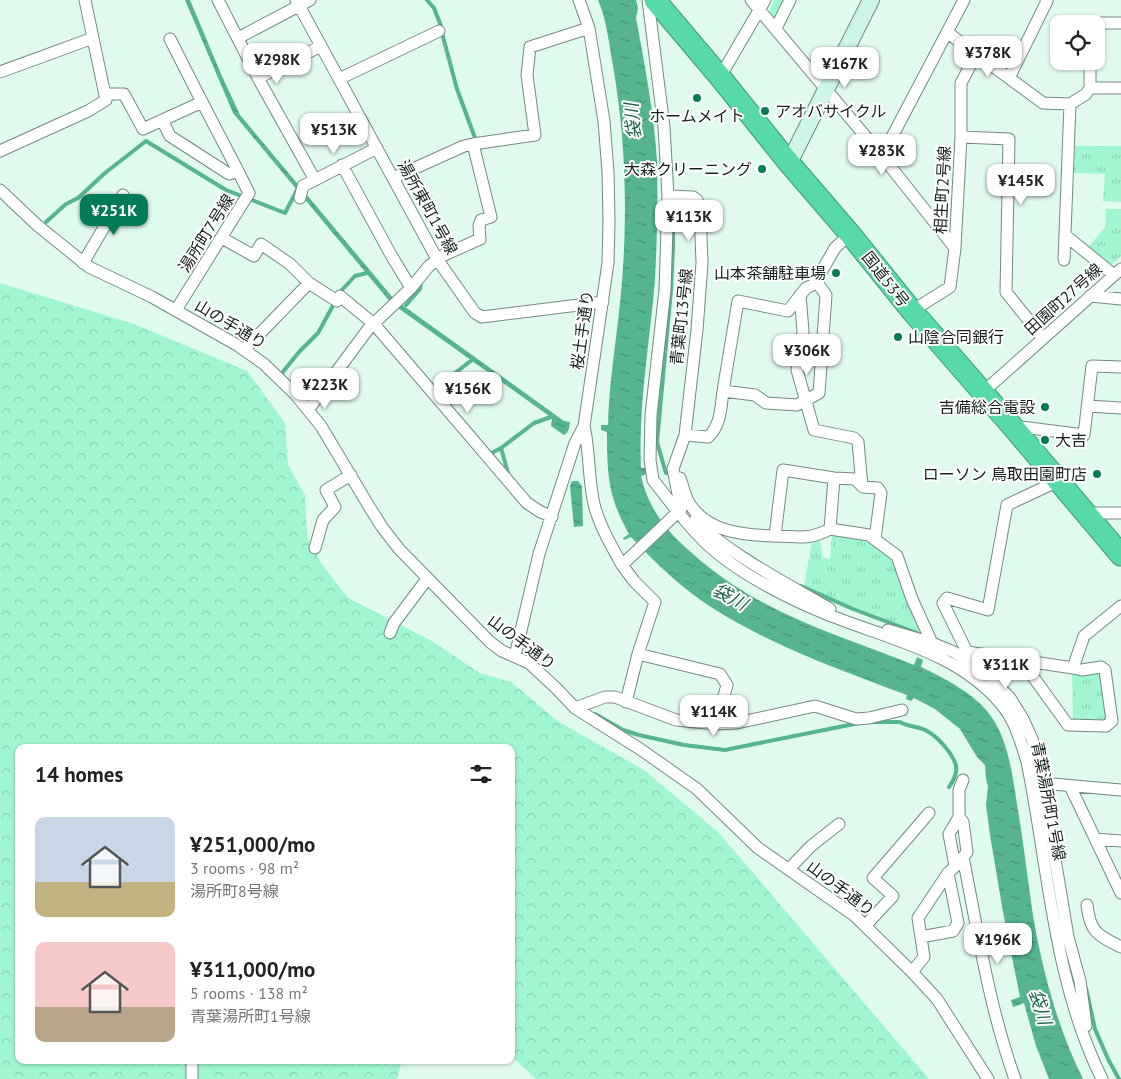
<!DOCTYPE html>
<html lang="en">
<head>
<meta charset="utf-8">
<style>
	:root { --surface:#fff; --page:#f2f2f2; --text:#222; --muted:#767676; --accent:#007a57 }
	body { margin:0; font-family:"PT Sans","Noto Sans JP",sans-serif; background:var(--page); color:var(--text); height:100vh; display:flex; flex-direction:column; font-size:19px; white-space:nowrap }
	* { box-sizing:border-box; margin:0 }
	p { font-size:16px; color:var(--muted) }
	.icon { flex:none; width:28px; height:28px; fill:none; stroke:currentColor; stroke-width:2; stroke-linecap:round; stroke-linejoin:round }
	.map { position:relative; flex:1; overflow:hidden }
	.details { position:absolute; left:15px; top:744px; width:500px; height:320px; display:flex; flex-direction:column; background:var(--surface); border-radius:10px; box-shadow:0 1px 4px #0004 }
	.details>* { flex:none }
	.controls { position:absolute; left:1050px; top:15px; display:grid; gap:10px }
	.controls a { display:grid; place-items:center; width:55px; height:55px; border-radius:10px; background:var(--surface); box-shadow:0 1px 4px #0004; font-size:25px }
	.price { position:absolute; translate:-50% -42px; padding:0 11px; border-radius:10px; background:#fff; color:#222; font-size:16px; line-height:32px; filter:drop-shadow(0 1px 2px #0008) }
	.price::after { content:''; position:absolute; left:50%; top:30px; width:15px; height:11px; margin-left:-8px; background:inherit; clip-path:polygon(0 0,100% 0,50% 100%) }
	.price.on { background:var(--accent); color:#fff }
	ul { padding:0; list-style:none }
	li { display:flex; align-items:center; gap:15px; height:125px; padding:0 20px }
	li span { display:grid; place-items:center; flex:none; width:140px; height:100px; border-radius:10px; color:#555 }
	li>.icon { margin-inline-start:auto }
	span .icon { width:60px; height:60px; fill:#fffc; stroke-width:1 }
	li b { font-size:21px }
	h2 { display:flex; justify-content:space-between; align-items:center; height:60px; padding:0 20px; font-size:21px }
	.map>svg:first-child { display:block }
	.grass { fill:url(#grass-tufts) }
	.forest { fill:url(#forest-crowns) }
	.park { fill:#9ff6d0 }
	.water { fill:url(#water-ripples) }
	.lines { fill:none; stroke-linecap:round; stroke-linejoin:round }
	.stream { stroke:#56b58f; stroke-width:4 }
	.street-casing { stroke:#748a80; stroke-width:13 }
	.secondary-casing { stroke:#748a80; stroke-width:18 }
	.highway-casing { stroke:#419877; stroke-width:23 }
	.street { stroke:#fff; stroke-width:11 }
	.secondary { stroke:#cdf4e5; stroke-width:16 }
	.highway { stroke:#58d9a8; stroke-width:21 }
	.poi-dot { fill:#007a57; stroke:#fff; stroke-width:2 }
	.labels { text-anchor:middle; stroke-width:4; stroke-linejoin:round; paint-order:stroke }
	.poi-label { font-size:16px; fill:#17201c; stroke:#fff; text-anchor:end }
	.street-label { font-size:16px; fill:#17201c; stroke:#fff }
	.water-label { font-size:18px; font-style:italic; fill:#1d644a; stroke:#fff }
</style>
</head>
<body>
<div class="map">
<svg width="1121" height="1079" viewBox="0 0 1121 1079">
	<defs>
		<pattern id="grass-tufts" width="24" height="20" patternUnits="userSpaceOnUse" patternTransform="scale(1.25)"><rect width="24" height="20" fill="#9ff6d0"/><path d="M3 7l-1-3M5 7V3M7 7l1-3M15 17l-1-3M17 17v-4M19 17l1-3" fill="none" stroke="#88d3b2"/></pattern>
		<pattern id="forest-crowns" width="20" height="18" patternUnits="userSpaceOnUse" patternTransform="scale(1.25)"><rect width="20" height="18" fill="#9ff6d0"/><path d="M2 6a3 3 0 1 1 6 0M12 15a3 3 0 1 1 6 0" fill="none" stroke="#88d3b2"/></pattern>
		<pattern id="water-ripples" width="26" height="14" patternUnits="userSpaceOnUse" patternTransform="scale(1.25)"><rect width="26" height="14" fill="#56b58f"/><path d="M2 4q2-2 4 0t4 0M15 11q2-2 4 0t4 0" fill="none" stroke="#469374"/></pattern>
	</defs>
	<rect width="100%" height="100%" fill="#e1faee"/>
	<path class="grass" d="M1074,146h47v56l-18,-1 2,-27 -34,-1z
		M1106,209h15v47l-9,8h-7l-18,-15 18,-22z
		M832,535c25,3 36,6 59,17l31,82 -64,-25 -54,-23 8,-45h8l3,17 7,1z
		M1072,671h26l4,3 6,44 -3,4h-32z"/>
	<path class="forest" d="M0,283l134,41 113,47 38,52 3,42 17,30 2,41 14,27 27,35 82,42 50,33 31,9 48,40 85,48 74,62 211,247h-393l-25,-23v-308h-492v312h383l-5,19h-397z"/>
	<path class="park" d="M774,0h11l-9,18h-4l-2,-2v-7z"/>
	<path class="water" d="M185,0h5l31,74 19,41 154,184 170,122 6,1c-1,6 -1,10 -6,13l-13,-9 1,-8 -161,-115 -158,-190z
		M598,0h38l2,8 -2,10c9,48 18,95 21,143 1,39 0,79 -2,118 -5,63 -17,126 -14,189h5l1,6 -6,2c7,33 27,57 52,78 66,59 141,79 221,111l3,-8 6,3 -2,7c23,11 49,24 66,44 21,25 25,62 30,93 6,35 10,70 15,105 9,57 25,118 51,170h-34l-13,-33 -12,-43 -11,4 -2,-7 9,-3 -17,-85 -13,-77 -4,-30 2,-19 -2,-7 -1,-14 -8,-8 -17,-28 -25,-20 -21,-11 -3,3 -5,-2 1,-4c-66,-25 -132,-48 -193,-86 -30,-19 -59,-46 -83,-72l-7,3 -1,-2 6,-4c-21,-37 -22,-60 -22,-102l-6,-2v-5h7c1,-44 9,-88 13,-132 7,-76 5,-152 -8,-227 -4,-22 -6,-45 -15,-66z
		M572,481h6l4,5 1,40 -9,1 -4,-41z"/>
	<g class="lines">
		<path class="stream" d="M427,0l7,8 7,18
			M442,33l15,56 18,49
			M46,222l20,-18 12,-6 27,-25 41,-32 80,49 59,23 12,-23
			M339,293l16,-17 12,-3
			M406,305l14,-16 1,-6
			M282,373l17,-21 19,-19 17,-31
			M434,389l38,-29
			M501,448l7,25
			M490,454l11,-6 33,-25 17,-6
			M669,471l-3,2 -1,-3 -8,-28 14,-152 2,-43v-38
			M801,586l52,23 64,24
			M595,714l28,16 16,5 45,10 41,5 134,-27
			M873,722h25
			M900,722c8,5 19,4 27,9 11,6 32,28 29,41 -1,5 -4,11 -7,15
			M1086,988l9,41 13,30 11,20"/>
		<g class="street-casing">
			<path id="street" d="M218,0l40,78 57,102
				M296,0l141,259 38,54 7,4 121,-15
				M648,0l16,127 4,69 25,1 4,3 3,8 2,55 -5,67 -12,105 -12,34 8,40 -3,3
				M751,0l131,156 73,92
				M1089,23h32
				M776,28l14,-28
				M948,33l95,70 27,1 16,-10 4,-6h31
				M238,38l72,-38
				M170,39l32,63
				M1090,61v27
				M0,72l93,-34
				M720,77l45,-77
				M258,78l63,-32
				M1009,78l38,-77 -1,-1
				M339,79l100,-48
				M105,94h19l19,35 59,-27 36,69 -9,3 -59,-38 -8,-16
				M961,137l48,2 -3,153 37,46
				M0,151l88,-40 18,-11 -21,-100
				M882,156l82,-156
				M342,165l49,90 20,33
				M393,178l71,-32 9,-2
				M0,190l37,35 52,42 63,30 85,48 27,19 31,30 26,32 49,82 12,19 17,22 91,93 12,9 27,12 27,25 19,20 65,41 57,40 61,59 97,68 57,56 25,27 51,80
				M668,196l-3,94 -14,125 -1,45 3,20 25,32
				M300,198l3,-12 74,-38
				M1065,235l49,40
				M222,238l32,18 7,-12 29,20 19,19 28,18 3,-5 34,28 153,179 12,8 13,6
				M1064,260l6,-156
				M83,263l40,-68
				M800,295l3,36 -6,39 17,60 40,8 4,4 4,44
				M1090,296l31,3
				M176,310l73,-117 -11,-22
				M912,311l38,-24 5,-39 6,-111v-54l16,-30
				M244,350l65,-67
				M723,391l15,-90 50,10 18,-23 7,-3 3,-4
				M982,393l139,-124
				M1088,406l33,2
				M307,409l4,-3 58,-78 42,-40 18,-22 13,-10 38,-17 -1,-13 2,-6 10,-3 -18,-73 62,-9 -8,-60 3,-28 59,-19
				M584,426c6,26 4,52 10,78 5,21 18,43 28,61l56,-53c7,8 13,16 20,23 30,33 85,61 126,78 60,25 133,38 177,91 14,16 20,38 26,58 22,107 26,218 75,317
				M1014,426l70,9 8,-69 29,1
				M685,435l23,2c13,-11 13,-31 15,-46l32,4 11,8 31,2 22,-12 7,-98 -10,-14 19,-33 15,-14
				M680,478c3,8 5,18 9,25 18,29 54,32 84,33 25,0 34,5 57,-7l4,-51 -51,-8 -8,66
				M834,478l21,1 8,8 15,1 3,5 -6,46
				M1058,481l-51,24 -19,105 -41,-12 -4,5 24,49 106,16 11,-32 37,-30
				M1086,513h35
				M696,517c13,27 106,75 134,92
				M830,529l39,6 28,21 15,43 20,44
				M315,548l8,-28 12,-13 -9,-17 25,-15
				M622,565l12,16 21,21 -17,52
				M888,630l44,13 22,9 15,10 19,13 22,23 13,21 9,20 5,24 13,66 18,108 12,44 6,45
				M390,633l4,-10 33,-44
				M515,656l24,-102 36,-111 9,-17 24,-163 1,-42 -1,-49 -4,-51 -15,-93 -10,-28
				M1021,660l47,65 38,1 6,-5 -7,-51 -4,-3 -19,3 -9,-2
				M626,702l12,-48 82,20 7,11 -11,39
				M575,708l30,-11h10l61,23 40,4 21,-1 78,-17 41,13 13,-1 33,-8
				M1041,783l80,7
				M1070,786l51,107
				M1095,839l26,2
				M963,857c15,75 26,150 52,222
				M955,866l-6,-32 10,-17
				M789,869l22,-23 28,-22
				M948,873l10,-9 9,-12 -4,-30 -4,-5v-27l4,-10
				M1087,905c3,27 10,30 34,42
				M865,926l28,-30 -20,-18 56,-65
				M912,972l12,-15 -6,-39 30,-45 10,50 -5,8 -32,6
				M192,1063v16"/>
		</g>
		<g class="secondary-casing">
			<path id="secondary" d="M789,163l82,-163"/>
		</g>
		<g class="highway-casing">
			<path id="highway" d="M655,0l65,77 69,86 61,71 62,77 100,115 109,129"/>
		</g>
		<use href="#street" class="street"/>
		<use href="#secondary" class="secondary"/>
		<use href="#highway" class="highway"/>
	</g>
	<g class="poi-dot">
		<circle cx="697" cy="98" r="5"/>
		<circle cx="765" cy="111" r="5"/>
		<circle cx="762" cy="169" r="5"/>
		<circle cx="836" cy="273" r="5"/>
		<circle cx="898" cy="337" r="5"/>
		<circle cx="1045" cy="407" r="5"/>
		<circle cx="1045" cy="440" r="5"/>
		<circle cx="1097" cy="474" r="5"/>
	</g>
	<g class="labels">
		<g class="poi-label">
			<text x="775" y="117" text-anchor="start">アオバサイクル</text>
			<text x="697" y="122" text-anchor="middle">ホームメイト</text>
			<text x="752" y="175">大森クリーニング</text>
			<text x="826" y="279">山本茶舗駐車場</text>
			<text x="908" y="343" text-anchor="start">山陰合同銀行</text>
			<text x="1035" y="413">吉備総合電設</text>
			<text x="1055" y="446" text-anchor="start">大吉</text>
			<text x="1087" y="480">ローソン 鳥取田園町店</text>
		</g>
		<g class="street-label">
			<text transform="translate(942 190) rotate(-87)" y="6">相生町2号線</text>
			<text transform="translate(428 207) rotate(61)" y="6">湯所東町1号線</text>
			<text transform="translate(206 233) rotate(-58)" y="6">湯所町7号線</text>
			<text transform="translate(886 279) rotate(52)" y="6">国道53号</text>
			<text transform="translate(1063 299) rotate(-42)" y="6">田園町27号線</text>
			<text transform="translate(681 317) rotate(-84)" y="6">青葉町13号線</text>
			<text transform="translate(231 324) rotate(31)" y="6">山の手通り</text>
			<text transform="translate(582 330) rotate(-82)" y="6">桜土手通り</text>
			<text transform="translate(522 642) rotate(37)" y="6">山の手通り</text>
			<text transform="translate(1049 801) rotate(79)" y="6">青葉湯所町1号線</text>
			<text transform="translate(841 888) rotate(37)" y="6">山の手通り</text>
		</g>
		<g class="water-label">
			<text transform="translate(633 121) rotate(-95)" y="6">袋川</text>
			<text transform="translate(730 597) rotate(29)" y="6">袋川</text>
			<text transform="translate(1040 1007) rotate(73)" y="6">袋川</text>
		</g>
	</g>
</svg>
<div class="controls">
<a><svg class="icon" aria-label="locate" viewBox="0 0 24 24"><circle cx="12" cy="12" r="6"/><path d="M12 2v4M12 18v4M2 12h4M18 12h4"/></svg></a>
</div>
<b class="price" style="left:988px;top:78px">¥378K</b>
<b class="price" style="left:277px;top:85px">¥298K</b>
<b class="price" style="left:845px;top:89px">¥167K</b>
<b class="price" style="left:334px;top:155px">¥513K</b>
<b class="price" style="left:882px;top:176px">¥283K</b>
<b class="price" style="left:1021px;top:206px">¥145K</b>
<b class="price on" style="left:114px;top:236px">¥251K</b>
<b class="price" style="left:689px;top:242px">¥113K</b>
<b class="price" style="left:807px;top:376px">¥306K</b>
<b class="price" style="left:325px;top:410px">¥223K</b>
<b class="price" style="left:468px;top:414px">¥156K</b>
<b class="price" style="left:1006px;top:690px">¥311K</b>
<b class="price" style="left:714px;top:737px">¥114K</b>
<b class="price" style="left:998px;top:965px">¥196K</b>
<section class="details">
<h2>14 homes<svg class="icon" aria-label="filters" viewBox="0 0 24 24"><path d="M4 7h16M4 17h16"/><circle cx="9" cy="7" r="2"/><circle cx="15" cy="17" r="2"/></svg></h2>
<ul>
<li><span style="background:linear-gradient(#c9d6e8 65%,#c2b280 0)"><svg class="icon" aria-label="home" viewBox="0 0 24 24"><path d="M3 11l9-7 9 7M6 9v11h12V9"/></svg></span><div><b>¥251,000/mo</b><p>3 rooms · 98 m²</p><p>湯所町8号線</p></div></li>
<li><span style="background:linear-gradient(#f6c9c9 65%,#b9a48a 0)"><svg class="icon" aria-label="home" viewBox="0 0 24 24"><path d="M3 11l9-7 9 7M6 9v11h12V9"/></svg></span><div><b>¥311,000/mo</b><p>5 rooms · 138 m²</p><p>青葉湯所町1号線</p></div></li>
</ul>
</section>
</div>
</body>
</html>
